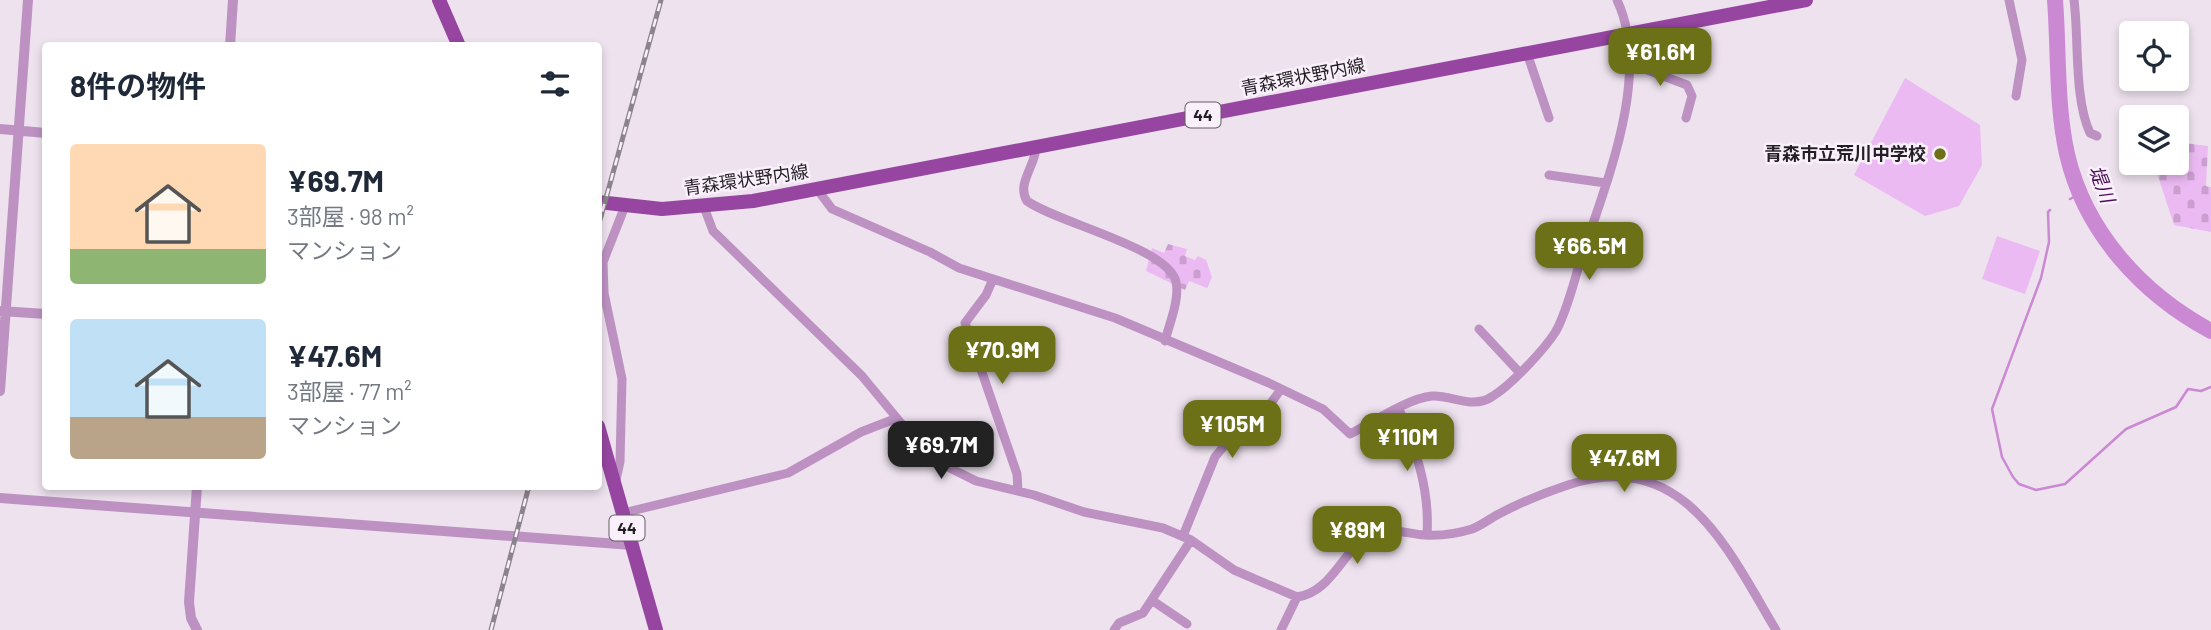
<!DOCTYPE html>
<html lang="ja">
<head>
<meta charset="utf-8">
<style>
	:root { --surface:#fff; --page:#f6f6f7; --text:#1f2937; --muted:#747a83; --accent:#6c7016 }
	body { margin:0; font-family:Barlow,"Noto Sans JP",sans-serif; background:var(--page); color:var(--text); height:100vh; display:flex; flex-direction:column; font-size:26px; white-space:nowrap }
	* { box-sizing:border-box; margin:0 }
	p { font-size:23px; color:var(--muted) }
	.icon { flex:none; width:38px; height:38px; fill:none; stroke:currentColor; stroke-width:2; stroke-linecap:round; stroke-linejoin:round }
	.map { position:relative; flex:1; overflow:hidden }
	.sheet { position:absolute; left:42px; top:42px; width:560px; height:448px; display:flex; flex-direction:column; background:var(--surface); border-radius:7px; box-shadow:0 4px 10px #0003 }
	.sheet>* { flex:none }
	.controls { position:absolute; left:2119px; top:21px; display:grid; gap:14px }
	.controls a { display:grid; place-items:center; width:70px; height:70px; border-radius:7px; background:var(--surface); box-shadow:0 4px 10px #0003; font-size:35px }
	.price { position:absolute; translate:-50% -60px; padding:0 16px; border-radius:14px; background:var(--accent); color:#fff; font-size:23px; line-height:46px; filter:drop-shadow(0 2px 4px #0008) }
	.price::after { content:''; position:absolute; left:50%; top:42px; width:21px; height:16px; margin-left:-10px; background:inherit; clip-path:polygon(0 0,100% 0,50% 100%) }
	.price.on { background:#222; color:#fff }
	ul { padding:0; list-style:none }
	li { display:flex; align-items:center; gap:21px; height:175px; padding:0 28px }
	li span { display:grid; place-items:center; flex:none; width:196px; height:140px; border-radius:7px; color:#555 }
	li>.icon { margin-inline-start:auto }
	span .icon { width:84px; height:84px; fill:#fffc; stroke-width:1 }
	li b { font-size:30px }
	h2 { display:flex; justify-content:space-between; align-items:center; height:84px; padding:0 28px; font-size:30px }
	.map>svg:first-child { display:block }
	.green { fill:#ecbaf3 }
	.cemetery { fill:url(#cemetery-stones) }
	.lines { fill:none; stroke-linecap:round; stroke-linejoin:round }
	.stream { stroke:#cb89d4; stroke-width:2.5 }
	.river { stroke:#cb89d4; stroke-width:16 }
	.minor { stroke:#bd92c3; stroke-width:9 }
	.tertiary { stroke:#bd92c3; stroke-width:10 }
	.primary { stroke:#9646a1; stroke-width:14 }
	.rail-casing { stroke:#8b848c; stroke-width:5 }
	.rail { stroke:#faf0fc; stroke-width:2.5; stroke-dasharray:8; stroke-linecap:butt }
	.poi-dot { fill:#6c7016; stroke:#faf0fc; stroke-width:2.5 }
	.labels { text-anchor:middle; stroke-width:5; stroke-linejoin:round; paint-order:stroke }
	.shield { fill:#faf0fc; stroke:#645e65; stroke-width:2 }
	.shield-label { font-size:16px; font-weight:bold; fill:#231f24 }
	.street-label { font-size:18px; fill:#231f24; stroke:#faf0fc }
	.poi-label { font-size:18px; font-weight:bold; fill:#231f24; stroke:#faf0fc; text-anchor:end }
	.water-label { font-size:19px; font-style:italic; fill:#4c1055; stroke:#faf0fc }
</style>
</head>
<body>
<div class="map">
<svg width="2211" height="630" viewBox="0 0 2211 630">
	<defs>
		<pattern id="cemetery-stones" width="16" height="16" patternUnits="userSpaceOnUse" patternTransform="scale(1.75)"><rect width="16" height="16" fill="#ecbaf3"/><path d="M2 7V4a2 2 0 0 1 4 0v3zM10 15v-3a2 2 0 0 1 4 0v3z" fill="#ca9fd0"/></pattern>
	</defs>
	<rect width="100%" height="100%" fill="#ede2ee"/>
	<path class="green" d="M1905,78l75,47 2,40 -23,41 -34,10 -71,-41z
		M1997,236l43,15 -15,43 -43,-15z"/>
	<path class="cemetery" d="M2177,142l31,4 -2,40 5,1v45l-37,-7 -18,-55 -7,-7h28z
		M1168,244l19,5 -2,7 10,4 3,-4 8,4 6,17 -5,11 -18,-7 -4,9 -39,-19 6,-23 12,5z"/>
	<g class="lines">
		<path class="stream" d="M2070,199l10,-5
			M2050,210l-2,2 1,30 -8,36 -49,131 10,48 11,20 6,7 17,6 29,-6 61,-55 50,-22 12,-18 13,2 10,-4"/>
		<path class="river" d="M2055,0c4,51 1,105 12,154 18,78 75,140 144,177"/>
		<path class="minor" d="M2009,0l13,60 -6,36
			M2074,0c5,39 0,99 16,133l7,3
			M1527,53l22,65
			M1629,63l58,22 5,11 -6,22
			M1036,147c0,18 -20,37 -9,54 31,22 142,47 149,81 4,17 -7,43 -11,59
			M1549,175l57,8
			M817,189l15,20 98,43 29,16 156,50 154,65 54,26 27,25c22,-11 58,-36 82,-38 21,-1 41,14 61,0 18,-11 52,-47 63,-65 12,-22 18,-51 26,-75 24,-73 70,-182 35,-256
			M704,207l9,24 149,145 58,70 26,20 30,15 58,14 50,17 79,16 28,12 43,30 63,27c36,-5 45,-48 75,-63 16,-8 36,0 52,1 17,1 32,-1 48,-6 8,-3 15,-8 23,-13 22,-12 49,-23 73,-31 116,-38 160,65 208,145
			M993,279l-7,16 -21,28 52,151 1,17
			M1479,329l40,43
			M1399,409c17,42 31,80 28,126
			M615,484l5,-22 2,-83 -18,-86 -1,-31 22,-56
			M623,513l165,-40 73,-41 36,-14
			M1183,536l32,-79 9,-11 27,-15 30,-42
			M1153,601l34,23
			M1114,630l5,-7 24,-10 48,-73
			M1281,630l16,-33"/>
		<path class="tertiary" d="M230,46l3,-46
			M0,129l46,4
			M0,311l46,3
			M0,391l28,-391
			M0,498l632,47
			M197,630l-6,-12 -2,-16 8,-116"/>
		<path class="primary" d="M439,0l20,46
			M598,202l64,7 91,-8 1053,-201
			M598,426l58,204"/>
		<g class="rail-casing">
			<path id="rail" d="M598,227l63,-227
				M491,630l38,-144"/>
		</g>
		<use href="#rail" class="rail"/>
	</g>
	<circle class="poi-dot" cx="1940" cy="154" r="7"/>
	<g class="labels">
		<g class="shield">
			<rect x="1185.5" y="102.5" width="35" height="25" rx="5"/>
			<rect x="609.5" y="515.5" width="35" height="25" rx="5"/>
		</g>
		<g class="shield-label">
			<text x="1203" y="121">44</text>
			<text x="627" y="534">44</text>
		</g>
		<g class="street-label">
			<text transform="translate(1303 77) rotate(-11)" y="6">青森環状野内線</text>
			<text transform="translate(746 180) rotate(-8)" y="6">青森環状野内線</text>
		</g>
		<g class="poi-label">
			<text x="1926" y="160">青森市立荒川中学校</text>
		</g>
		<g class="water-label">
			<text transform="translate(2102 184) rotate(69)" y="7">堤川</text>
		</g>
	</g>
</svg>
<div class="controls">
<a><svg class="icon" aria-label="locate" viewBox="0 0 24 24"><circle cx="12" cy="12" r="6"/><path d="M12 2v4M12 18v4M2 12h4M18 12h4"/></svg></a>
<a><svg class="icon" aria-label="layers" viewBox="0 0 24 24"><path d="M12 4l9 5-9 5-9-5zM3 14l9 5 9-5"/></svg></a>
</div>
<b class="price" style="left:1660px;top:88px">¥61.6M</b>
<b class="price" style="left:1589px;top:282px">¥66.5M</b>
<b class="price" style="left:1002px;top:386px">¥70.9M</b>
<b class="price" style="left:1232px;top:460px">¥105M</b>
<b class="price" style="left:1407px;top:473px">¥110M</b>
<b class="price on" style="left:941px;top:481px">¥69.7M</b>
<b class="price" style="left:1624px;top:494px">¥47.6M</b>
<b class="price" style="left:1357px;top:566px">¥89M</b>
<section class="sheet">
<h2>8件の物件<svg class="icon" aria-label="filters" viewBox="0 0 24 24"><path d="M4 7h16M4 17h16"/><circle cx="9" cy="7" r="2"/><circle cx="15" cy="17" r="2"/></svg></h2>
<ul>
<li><span style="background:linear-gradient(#ffd9b3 75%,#8fb573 0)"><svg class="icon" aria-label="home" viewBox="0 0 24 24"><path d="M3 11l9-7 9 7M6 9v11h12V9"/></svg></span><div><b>¥69.7M</b><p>3部屋 · 98 m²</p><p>マンション</p></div></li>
<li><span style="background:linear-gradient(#bfe0f5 70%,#b9a48a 0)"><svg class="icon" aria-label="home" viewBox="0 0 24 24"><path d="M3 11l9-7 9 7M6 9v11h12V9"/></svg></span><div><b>¥47.6M</b><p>3部屋 · 77 m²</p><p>マンション</p></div></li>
</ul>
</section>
</div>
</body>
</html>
